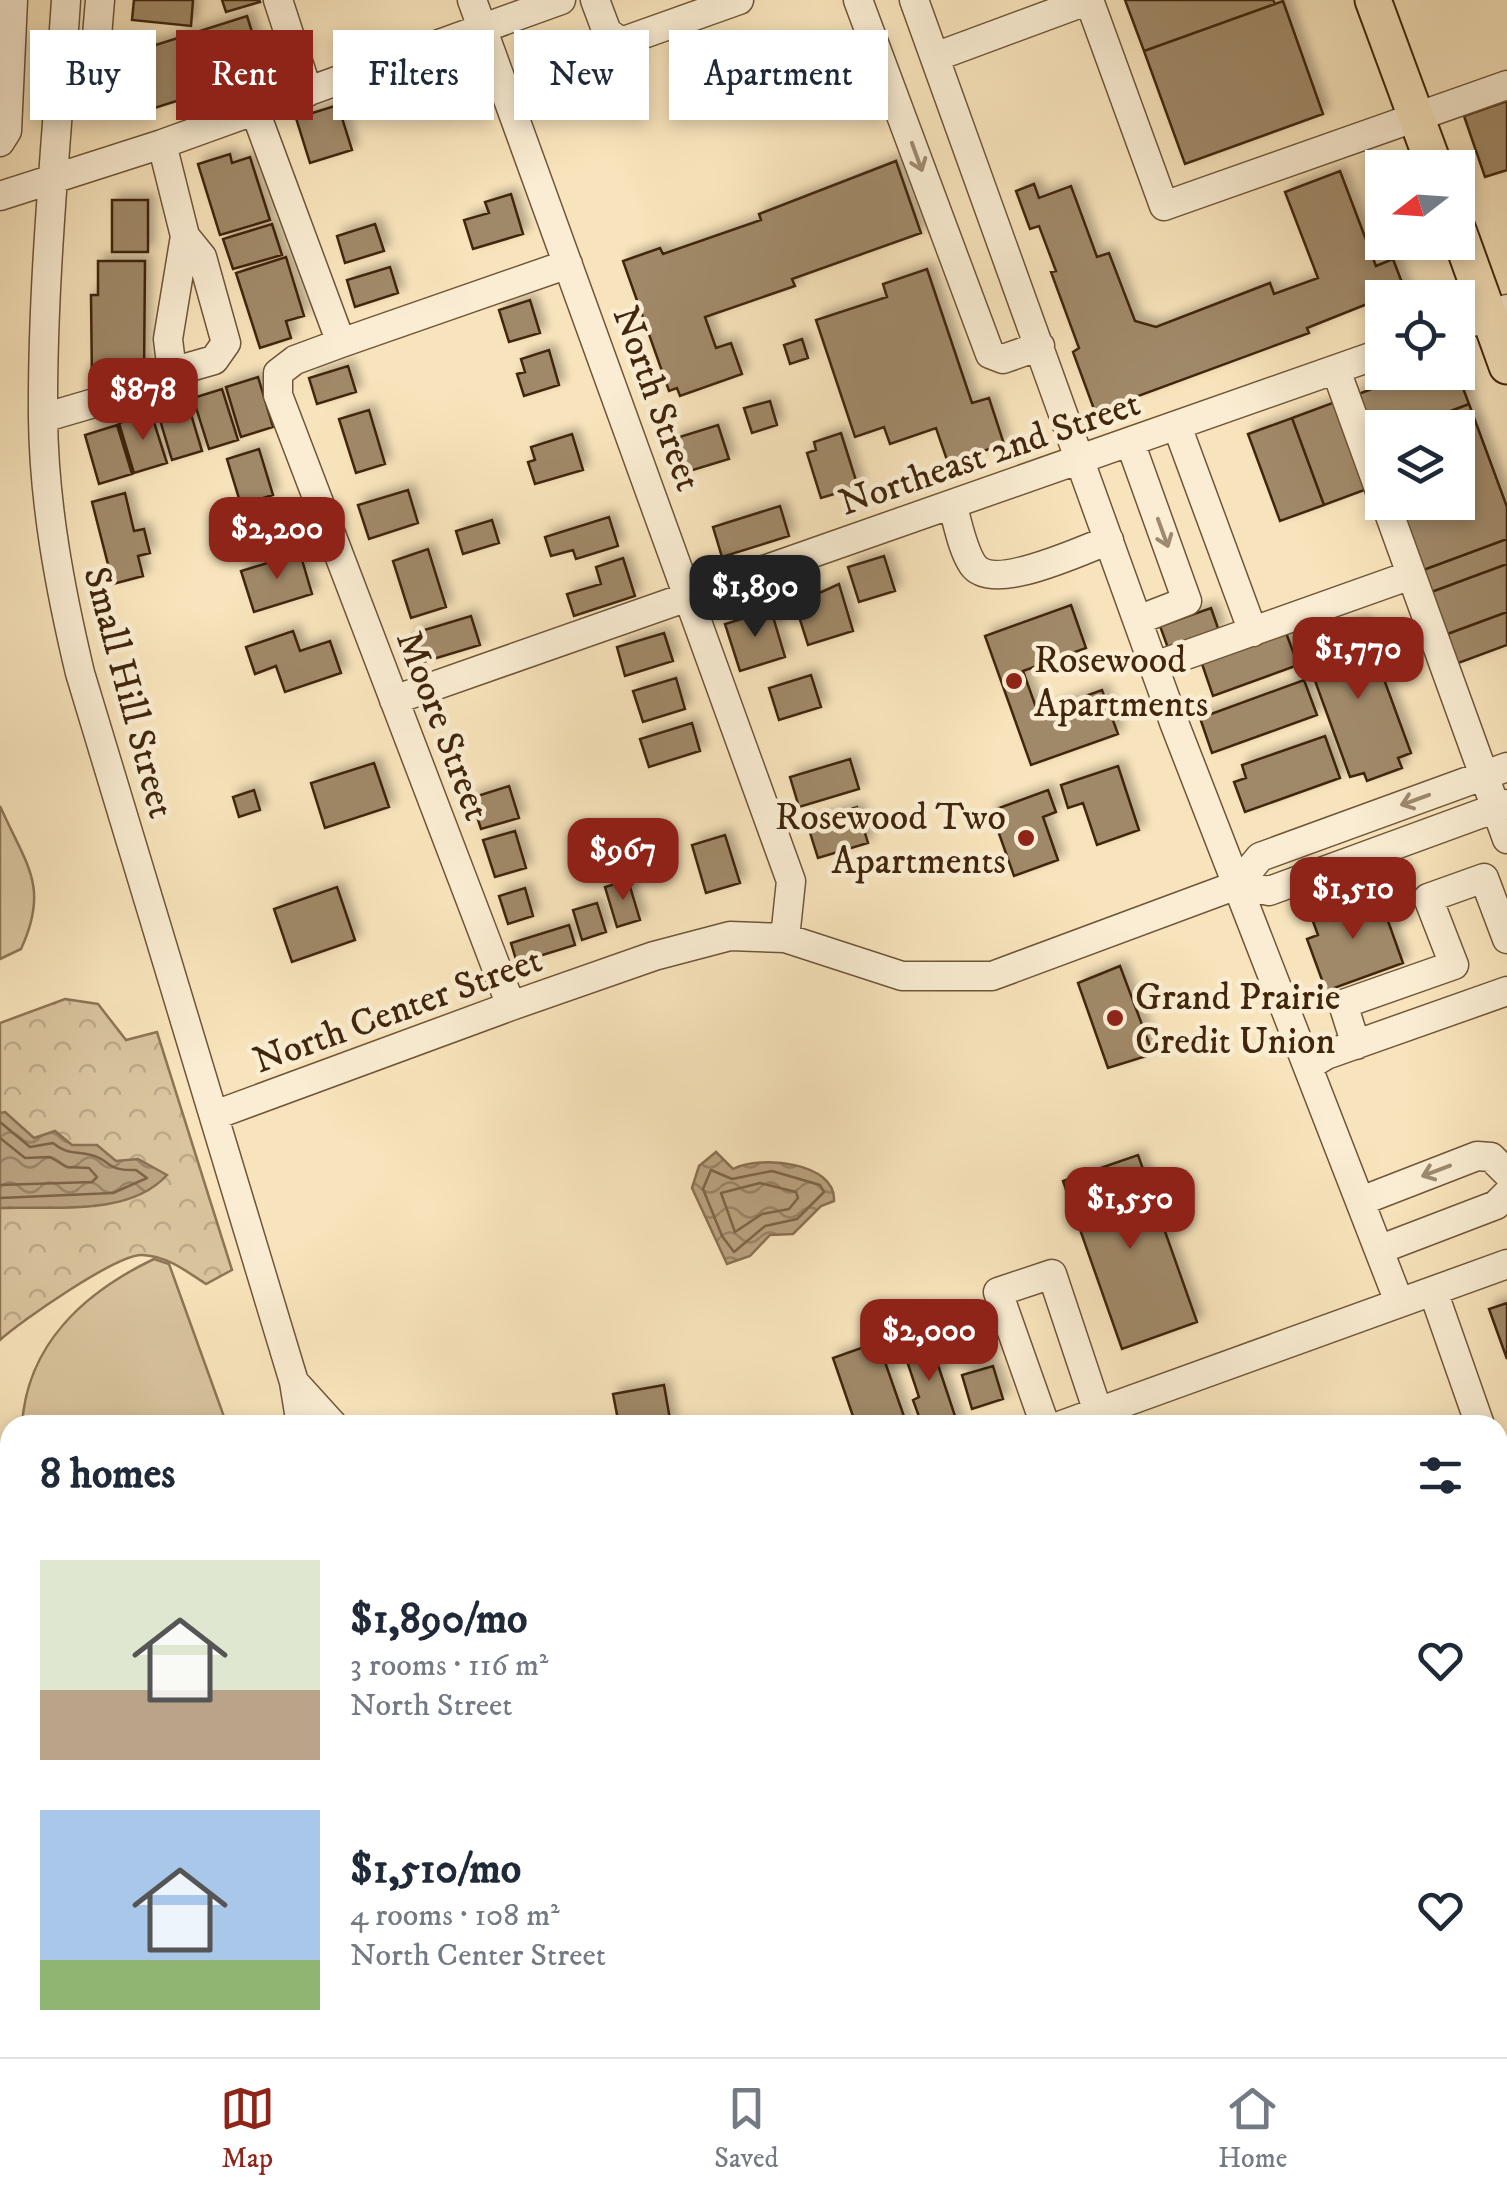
<!DOCTYPE html>
<html lang="en">
<head>
<meta charset="utf-8">
<style>
	:root { --surface:#fff; --page:#f2f2f3; --text:#1f2937; --muted:#747a83; --line:#e0e1e3; --accent:#8f2418 }
	body { margin:0; font-family:"IM FELL DW Pica",serif; background:var(--page); color:var(--text); height:100vh; display:flex; flex-direction:column; font-size:38px; white-space:nowrap }
	* { box-sizing:border-box; margin:0 }
	p { font-size:32px; color:var(--muted) }
	.icon { flex:none; width:55px; height:55px; fill:none; stroke:currentColor; stroke-width:2; stroke-linecap:round; stroke-linejoin:round }
	.map { position:relative; flex:1; overflow:hidden }
	.sheet { position:absolute; left:0px; top:1415px; width:1508px; height:642px; display:flex; flex-direction:column; background:var(--surface); border-radius:30px 30px 0 0; box-shadow:0 5px 15px #0003 }
	.sheet>* { flex:none }
	.banner { position:absolute; left:30px; top:30px; width:1000px; height:90px; display:flex; gap:20px }
	.needle { width:65px; rotate:253deg }
	.fabs { position:absolute; left:1365px; top:150px; display:grid; gap:20px }
	.fabs a { display:grid; place-items:center; width:110px; height:110px; border-radius:0px; background:var(--surface); box-shadow:0 5px 15px #0003; font-size:50px }
	.price { position:absolute; translate:-50% -85px; padding:0 22px; border-radius:20px; background:var(--accent); color:#fff; font-size:32px; line-height:65px; filter:drop-shadow(0 2px 5px #0008) }
	.price::after { content:''; position:absolute; left:50%; top:60px; width:30px; height:22px; margin-left:-15px; background:inherit; clip-path:polygon(0 0,100% 0,50% 100%) }
	.price.on { background:#222; color:#fff }
	ul { padding:0; list-style:none }
	li { display:flex; align-items:center; gap:30px; height:250px; padding:0 40px }
	li span { display:grid; place-items:center; flex:none; width:280px; height:200px; border-radius:0px; color:#555 }
	li>.icon { margin-inline-start:auto }
	span .icon { width:120px; height:120px; fill:#fffc; stroke-width:1 }
	li b { font-size:42px }
	h2 { display:flex; justify-content:space-between; align-items:center; height:120px; padding:0 40px; font-size:42px }
	.tag { padding:0 35px; border-radius:0px; background:var(--surface); box-shadow:0 5px 15px #0003; font-size:35px; line-height:90px }
	.tag.on { background:var(--accent); color:#fff }
	.tabs { display:flex; justify-content:space-around; align-items:center; height:140px; border-top:2px solid var(--line); background:var(--surface); font-size:28px; color:var(--muted) }
	.tabs a { display:grid; justify-items:center; gap:5px }
	.tabs .on { color:var(--accent) }
	.map>svg:first-child { display:block }
	.grass { fill:#d9c49e; stroke:#8d7555; stroke-width:2.5 }
	.forest { fill:url(#forest-crowns); stroke:#8d7555; stroke-width:2.5 }
	.park { fill:url(#park-dots); stroke:#8d7555; stroke-width:2.5 }
	.water { fill:url(#water-waves); stroke:#8a7152; stroke-width:2.5 }
	.lines { fill:none; stroke-linecap:round; stroke-linejoin:round }
	.shore { stroke:#7e6446; stroke-width:2.5 }
	.building { fill:#a08968; stroke:#41260c; stroke-width:2.5; filter:url(#shadow) }
	.minor-casing { stroke:#6f5638; stroke-width:31 }
	.major-casing { stroke:#41260c; stroke-width:39 }
	.minor { stroke:#faedd3; stroke-width:28 }
	.major { stroke:#f8e4bc; stroke-width:35 }
	.oneway { stroke:#9e8a70 }
	.poi-dot { fill:#8f2418; stroke:#faedd3; stroke-width:4 }
	.labels { text-anchor:middle; stroke-width:9; stroke-linejoin:round; paint-order:stroke }
	.street-label { font-size:38px; fill:#41260c; stroke:#faedd3 }
	.poi-label { font-size:38px; fill:#41260c; stroke:#faedd3; text-anchor:start }
</style>
</head>
<body>
<div class="map">
<svg width="1507" height="2057" viewBox="0 0 1507 2057">
	<defs>
		<pattern id="forest-crowns" width="20" height="18" patternUnits="userSpaceOnUse" patternTransform="scale(2.5)"><rect width="20" height="18" fill="#d9c49e"/><path d="M2 6a3 3 0 1 1 6 0M12 15a3 3 0 1 1 6 0" fill="none" stroke="#bba887"/></pattern>
		<pattern id="park-dots" width="8" height="8" patternUnits="userSpaceOnUse" patternTransform="scale(2.5)"><rect width="8" height="8" fill="#d9c49e"/><path d="M2 2h.1M6 6h.1" fill="none" stroke="#bba887" stroke-width="1.8" stroke-linecap="round"/></pattern>
		<pattern id="water-waves" width="16" height="10" patternUnits="userSpaceOnUse" patternTransform="scale(2.5)"><rect width="16" height="10" fill="#baa380"/><path d="M0 5q4-4 8 0t8 0" fill="none" stroke="#998567"/></pattern>
		<filter id="shadow"><feDropShadow dx="6" dy="-6" stdDeviation="5" flood-color="#0004"/></filter>
	</defs>
	<rect width="100%" height="100%" fill="#f8e4bc"/>
	<filter id="stains"><feTurbulence type="fractalNoise" baseFrequency=".002" numOctaves="4"/><feColorMatrix values="0 0 0 0 .2 0 0 0 0 .09 0 0 0 0 .02 0 0 0 .5 -.17"/></filter>
	<radialGradient id="worn" r=".72"><stop offset=".6" stop-color="#630" stop-opacity="0"/><stop offset="1" stop-color="#630" stop-opacity=".3"/></radialGradient>
	<path class="grass" d="M0,806c26,59 50,80 21,143l-21,10z
		M154,1259l15,5 58,161h-205c5,-81 63,-133 132,-166z"/>
	<path class="forest" d="M65,999l33,5 28,36 31,-8 75,238 -26,14c-20,-13 -39,-28 -64,-29 -25,-1 -121,66 -142,85v-317z"/>
	<path class="park" d="M1507,1711v166l-9,-25v-138z"/>
	<path class="water" d="M5,1112l29,26 21,-7 17,14h25l19,16 22,-2 29,16c-38,42 -114,31 -167,33v-95z
		M716,1152l17,17c28,-14 103,-7 101,32l-13,5 -28,28 -23,1 -20,21 -23,8 -35,-76 7,-22z"/>
	<g class="lines">
		<path class="shore" d="M0,1122l30,25 23,-4c15,12 21,8 38,12 21,5 13,16 45,15l11,8 -34,15 -113,5
			M0,1138l25,20 25,-1 17,10 22,1 8,9 -5,5 -92,3
			M711,1170l21,9 40,-8 48,14 4,7 -27,27 -32,7 -31,26 -12,-16 -19,-47z
			M760,1183l36,9 2,6 -9,11 -27,5 -27,18 -14,-39z"/>
	</g>
	<path class="building" d="M134,0h59l-2,26 -59,-6z
		M222,0h37l1,2 -34,10z
		M1125,0h148l2,4 -131,47z
		M1283,1l40,113 -138,50 -41,-113z
		M247,16l18,57 -123,39 -18,-57z
		M1507,101v69l-22,7 -21,-61z
		M338,105l14,45 -42,13 -14,-45z
		M230,154l2,9 18,-6 20,63 -50,15 -22,-71z
		M896,161l25,72 -129,46 3,7 -90,31 11,31 15,-5 11,31 -62,22 -3,-8 -8,3 -46,-130 37,-13 3,6 98,-34 -2,-6z
		M1340,171l36,95 17,-7 14,37 -25,2 -75,30 2,5 -214,79 -22,-60 6,-4 -28,-76 5,-1 -17,-45 -9,3 -14,-38 18,-7 5,14 32,-12 26,71 12,-4 26,68 21,6 114,-44 4,11 44,-16 -33,-86z
		M511,194l12,40 -50,15 -9,-29 25,-7 -4,-11z
		M112,200h36v52h-36z
		M272,224l10,31 -49,14 -10,-30z
		M375,224l9,27 -39,12 -8,-27z
		M286,257l18,59 -18,5 5,17 -31,10 -24,-75z
		M98,261h47l-1,113h-38v10h-14l-1,-89h7z
		M390,267l8,26 -43,14 -8,-27z
		M927,269l45,134 17,-5 15,46 -56,19 -12,-35 -46,16 -6,-17 -29,10 -39,-117 71,-23 -4,-13z
		M530,300l10,33 -31,9 -10,-32z
		M802,339l6,19 -18,6 -6,-19z
		M549,350l10,35 -35,11 -7,-22 8,-2 -4,-13z
		M348,366l8,26 -39,12 -8,-26z
		M1417,372h40l12,32 -63,24h-24v8l-12,5 -17,-45z
		M258,377l15,50 -32,10 -15,-50z
		M222,389l16,51 -29,9 -16,-51z
		M187,401l15,50 -30,9 -15,-50z
		M770,401l7,24 -25,8 -8,-25z
		M1335,402l32,87 -43,16 -32,-87z
		M1469,404l38,103v32l-89,33 -25,-70h65v-74h-52z
		M369,410l16,54 -29,9 -17,-54z
		M151,413l16,50 -33,10 -15,-50z
		M1292,418l32,87 -44,16 -32,-87z
		M117,425l15,49 -33,10 -14,-49z
		M718,425l11,34 -46,14 -10,-34z
		M841,433l17,54 -37,11 -14,-45 9,-3 -2,-8z
		M572,434l11,36 -48,14 -7,-22 7,-2 -4,-13z
		M259,449l14,46 -32,10 -14,-46z
		M408,490l10,33 -49,16 -11,-34z
		M125,493l9,38 10,-2 6,24 -12,3 5,20 -30,8 -21,-82z
		M780,506l9,30 -67,21 -9,-30z
		M609,517l9,29 -42,13 -3,-9 -22,6 -6,-19z
		M492,520l7,23 -36,11 -7,-23z
		M1507,539v25l-81,30 -8,-22z
		M428,549l18,58 -35,11 -18,-57z
		M300,553l12,41 -58,18 -13,-41z
		M884,556l11,35 -36,11 -11,-35z
		M623,558l12,38 -61,20 -7,-22 34,-10 -5,-17z
		M1507,564v48l-65,24 -16,-42z
		M839,584l14,47 -45,14 -13,-41z
		M1071,605l15,43 -63,23 15,42 64,-23 16,44 -87,31 -46,-129z
		M1211,608l8,23 -51,17 -8,-22z
		M771,610l14,47 -45,14 -15,-47z
		M1507,612v33l-54,20 -11,-29z
		M471,616l9,29 -60,18 -9,-29z
		M1363,622l48,131 -13,5 4,10 -35,13 -3,-8 -14,4 -48,-132z
		M1285,630l13,35 -85,31 -12,-35z
		M293,631l7,20 30,-10 11,32 -56,19 -9,-26 -21,8 -9,-27z
		M664,633l9,28 -48,15 -8,-29z
		M811,675l10,32 -42,13 -10,-32z
		M676,678l9,31 -42,13 -10,-31z
		M1304,680l13,35 -105,38 -12,-35z
		M692,723l8,28 -51,16 -9,-28z
		M1325,736l15,42 -95,34 -11,-30 12,-4 -4,-13z
		M850,759l9,30 -60,18 -9,-30z
		M374,763l15,44 -64,21 -14,-45z
		M1118,766l21,64 -42,15 -14,-42 -15,5 -7,-23z
		M509,786l10,32 -38,11 -10,-31z
		M254,790l6,20 -21,7 -6,-20z
		M1048,790l8,22 -13,5 15,43 -44,16 -23,-65z
		M857,807l11,36 -50,15 -11,-35z
		M515,831l11,37 -31,9 -12,-37z
		M725,835l15,48 -34,10 -14,-48z
		M628,880l12,40 -23,7 -12,-40z
		M337,887l18,53 -63,22 -18,-53z
		M525,888l8,28 -25,8 -9,-28z
		M1378,893l25,70 -77,28 -19,-52 11,-4 -7,-19z
		M597,903l9,29 -24,8 -9,-30z
		M569,925l6,20 -58,18 -6,-20z
		M1120,966l33,88 -45,14 -30,-85z
		M1138,1155l59,167 -75,27 -59,-168z
		M1507,1303v56l-18,-50z
		M925,1326l33,99h-36l-9,-25 6,-3 -13,-39 12,-5 -7,-22z
		M878,1342l29,83h-51l-23,-67z
		M993,1366l10,33 -31,10 -10,-34z
		M664,1385l7,40h-52l-6,-31z
		M1498,1865l9,25v19l-9,3z
		M888,2048h81l4,9h-81z"/>
	<g class="lines">
		<g class="minor-casing">
			<path id="minor" d="M66,0c-9,138 -24,279 -23,418 1,86 17,171 37,255l214,709 7,43
				M278,0l30,92
				M472,0l319,881 -6,57
				M595,0l12,32 14,10 118,-42
				M858,0l132,354 13,5 37,-13
				M914,0l261,725 224,577
				M935,57l154,-57 75,206 343,-121
				M62,70l32,2 6,-72
				M255,111l86,232
				M0,142l7,-11 6,-131
				M0,196l162,-52 399,-144
				M1458,327l49,-18
				M1336,370l46,127
				M172,372l42,-12 12,-17 -24,-86 -17,-21
				M43,418l109,-32 20,-14 -4,-33 17,-103 -23,-92
				M1177,426l76,206
				M1130,442l57,159 -49,19
				M1385,502l122,337
				M952,504c6,19 10,45 21,61 20,28 109,-15 136,-25
				M1155,666l256,-91
				M394,700l988,-347
				M1237,885l32,6 238,-87
				M511,1006l-233,-611v-22l17,-13 46,-17 227,-79
				M1356,1045l-13,-41 111,-39 -26,-67 56,-20 23,61
				M1308,1066l18,-11 181,-64
				M215,1115l296,-109 143,-50 76,-20 55,2 117,38h90l245,-91 23,-28 247,-90
				M1361,1201l116,-45 14,1 16,16
				M1381,1249l115,-44 11,-11
				M1433,1291l47,134
				M294,1382l39,43
				M1045,1425l-47,-133 54,-18 46,138
				M1062,1425l445,-161
				M1498,1472l9,26
				M0,1530l10,-2
				M0,1913l10,-3
				M1498,2010l9,-4
				M830,2048l3,9
				M1267,2054l17,-6
				M61,2057v-9
				M1488,2057l19,-7"/>
		</g>
		<g class="major-casing">
			<path id="major" d="M1373,0l62,168
				M1458,230l49,136"/>
		</g>
		<use href="#minor" class="minor"/>
		<use href="#major" class="major"/>
	</g>
	<defs><path id="oneway-shaft" d="M-6 0H5M1.5-3L5.5 0L1.5 3" fill="none" stroke-width="1.6" stroke-linecap="round" stroke-linejoin="round" transform="scale(2.5)"/></defs>
	<g class="oneway">
		<use href="#oneway-shaft" transform="translate(917 157) rotate(70)"/>
		<use href="#oneway-shaft" transform="translate(1163 533) rotate(70)"/>
		<use href="#oneway-shaft" transform="translate(1415 800) rotate(160)"/>
		<use href="#oneway-shaft" transform="translate(1436 1171) rotate(159)"/>
	</g>
	<g class="poi-dot">
		<circle cx="1014" cy="681" r="10"/>
		<circle cx="1026" cy="838" r="10"/>
		<circle cx="1115" cy="1018" r="10"/>
	</g>
	<g class="labels">
		<g class="street-label">
			<text transform="translate(658 398) rotate(70)" y="13">North Street</text>
			<text transform="translate(989 452) rotate(-19)" y="13">Northeast 2nd Street</text>
			<text transform="translate(130 692) rotate(75)" y="13">Small Hill Street</text>
			<text transform="translate(444 725) rotate(69)" y="13">Moore Street</text>
			<text transform="translate(397 1009) rotate(-20)" y="13">North Center Street</text>
		</g>
		<g class="poi-label">
			<text x="1034" y="672">Rosewood<tspan x="1034" dy="44">Apartments</tspan></text>
			<text x="1006" y="829" text-anchor="end">Rosewood Two<tspan x="1006" dy="44">Apartments</tspan></text>
			<text x="1135" y="1009">Grand Prairie<tspan x="1135" dy="44">Credit Union</tspan></text>
		</g>
	</g>
	<rect width="100%" height="100%" filter="url(#stains)"/>
	<rect width="100%" height="100%" fill="url(#worn)"/>
</svg>
<div class="fabs">
<a><svg class="needle" viewBox="-14 -14 28 28"><path d="M0-13l5 13h-10z" fill="#e53935"/><path d="M0 13l5-13h-10z" fill="#747a83"/></svg></a>
<a><svg class="icon" aria-label="locate" viewBox="0 0 24 24"><circle cx="12" cy="12" r="6"/><path d="M12 2v4M12 18v4M2 12h4M18 12h4"/></svg></a>
<a><svg class="icon" aria-label="layers" viewBox="0 0 24 24"><path d="M12 4l9 5-9 5-9-5zM3 14l9 5 9-5"/></svg></a>
</div>
<b class="price" style="left:143px;top:443px">$878</b>
<b class="price" style="left:277px;top:582px">$2,200</b>
<b class="price on" style="left:755px;top:640px">$1,890</b>
<b class="price" style="left:1358px;top:702px">$1,770</b>
<b class="price" style="left:623px;top:903px">$967</b>
<b class="price" style="left:1353px;top:942px">$1,510</b>
<b class="price" style="left:1130px;top:1252px">$1,550</b>
<b class="price" style="left:929px;top:1384px">$2,000</b>
<div class="banner">
<a class="tag">Buy</a>
<a class="tag on">Rent</a>
<a class="tag">Filters</a>
<a class="tag">New</a>
<a class="tag">Apartment</a>
</div>
<section class="sheet">
<h2>8 homes<svg class="icon" aria-label="filters" viewBox="0 0 24 24"><path d="M4 7h16M4 17h16"/><circle cx="9" cy="7" r="2"/><circle cx="15" cy="17" r="2"/></svg></h2>
<ul>
<li><span style="background:linear-gradient(#dfe7d0 65%,#b9a48a 0)"><svg class="icon" aria-label="home" viewBox="0 0 24 24"><path d="M3 11l9-7 9 7M6 9v11h12V9"/></svg></span><div><b>$1,890/mo</b><p>3 rooms · 116 m²</p><p>North Street</p></div><svg class="icon" aria-label="heart" viewBox="0 0 24 24"><path d="M12 20l-8-8c-3-5 5-10 8-4 3-6 11-1 8 4z"/></svg></li>
<li><span style="background:linear-gradient(#a9c7e8 75%,#8fb573 0)"><svg class="icon" aria-label="home" viewBox="0 0 24 24"><path d="M3 11l9-7 9 7M6 9v11h12V9"/></svg></span><div><b>$1,510/mo</b><p>4 rooms · 108 m²</p><p>North Center Street</p></div><svg class="icon" aria-label="heart" viewBox="0 0 24 24"><path d="M12 20l-8-8c-3-5 5-10 8-4 3-6 11-1 8 4z"/></svg></li>
</ul>
</section>
</div>
<nav class="tabs">
<a class="on"><svg class="icon" aria-label="map" viewBox="0 0 24 24"><path d="M3 6l6-2 6 2 6-2v14l-6 2-6-2-6 2zM9 4v14M15 6v14"/></svg>Map</a>
<a><svg class="icon" aria-label="saved" viewBox="0 0 24 24"><path d="M7 4h10v16l-5-4-5 4z"/></svg>Saved</a>
<a><svg class="icon" aria-label="home" viewBox="0 0 24 24"><path d="M3 11l9-7 9 7M6 9v11h12V9"/></svg>Home</a>
</nav>
</body>
</html>
